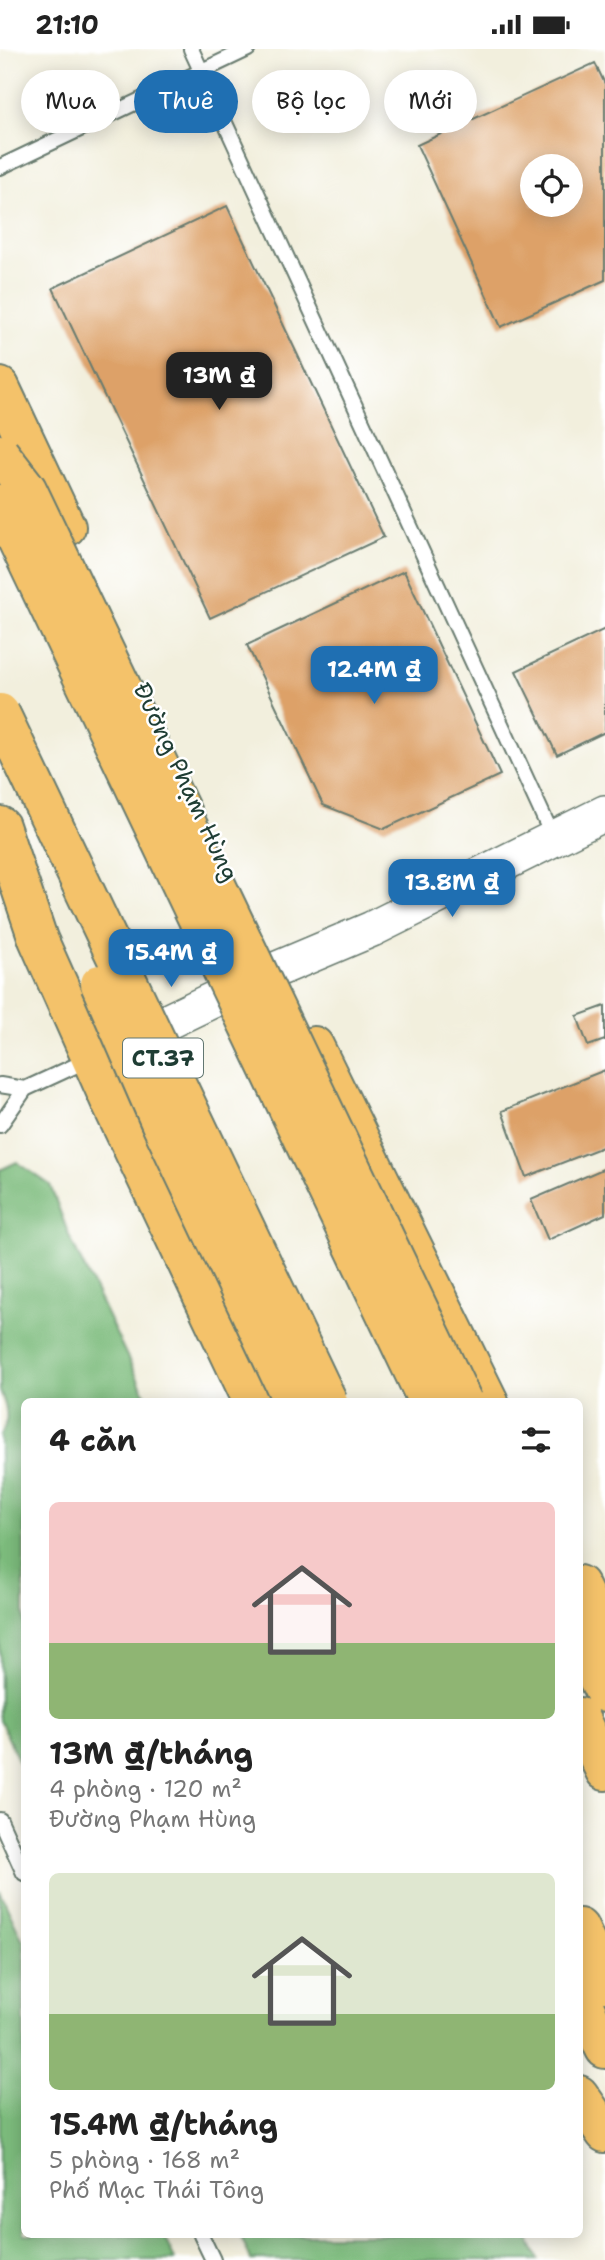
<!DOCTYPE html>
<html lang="vi">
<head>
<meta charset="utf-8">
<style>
	:root { --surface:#fff; --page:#f2f2f2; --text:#222; --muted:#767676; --accent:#1f6fb2 }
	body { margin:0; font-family:"Shantell Sans",sans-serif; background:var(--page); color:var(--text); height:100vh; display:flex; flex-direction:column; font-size:26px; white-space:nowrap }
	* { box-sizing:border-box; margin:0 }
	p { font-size:23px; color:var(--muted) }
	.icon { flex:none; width:38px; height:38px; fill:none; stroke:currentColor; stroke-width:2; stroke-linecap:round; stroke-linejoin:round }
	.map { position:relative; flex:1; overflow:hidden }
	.details { position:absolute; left:21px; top:1349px; width:562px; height:840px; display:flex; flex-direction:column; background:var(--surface); border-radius:10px; box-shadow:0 4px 18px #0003 }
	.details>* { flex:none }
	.hud { position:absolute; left:21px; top:21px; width:564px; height:63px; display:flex; gap:14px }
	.controls { position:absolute; left:520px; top:105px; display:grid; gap:14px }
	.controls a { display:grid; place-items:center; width:63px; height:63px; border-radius:50%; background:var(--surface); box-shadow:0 4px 18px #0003; font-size:35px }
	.price { position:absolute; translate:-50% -60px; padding:0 16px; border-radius:14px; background:var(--accent); color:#fff; font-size:23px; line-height:46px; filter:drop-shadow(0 2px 4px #0008) }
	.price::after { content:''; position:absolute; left:50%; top:42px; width:21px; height:16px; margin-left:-10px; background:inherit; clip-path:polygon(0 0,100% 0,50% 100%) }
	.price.current { background:#222; color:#fff }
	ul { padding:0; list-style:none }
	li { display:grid; align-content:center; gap:14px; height:371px; padding:0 28px }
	li span { display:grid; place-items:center; height:217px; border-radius:10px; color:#555 }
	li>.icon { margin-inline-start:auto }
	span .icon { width:126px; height:126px; fill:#fffc; stroke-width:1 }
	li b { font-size:30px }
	h2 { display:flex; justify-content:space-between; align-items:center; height:84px; padding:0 28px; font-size:30px }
	.chip { padding:0 24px; border-radius:32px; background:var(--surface); box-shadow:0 4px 18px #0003; font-size:24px; line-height:63px }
	.chip.current { background:var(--accent); color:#fff }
	.status { display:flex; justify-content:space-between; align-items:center; height:49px; padding:0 35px; background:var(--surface); direction:ltr }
	.status svg { height:19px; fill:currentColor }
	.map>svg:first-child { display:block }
	.forest { fill:#7cbb7c; stroke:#4e7c58; stroke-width:2 }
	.building { fill:#dda168; fill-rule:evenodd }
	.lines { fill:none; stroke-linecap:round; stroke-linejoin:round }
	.service-casing { stroke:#697b6f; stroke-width:18 }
	.tertiary-casing { stroke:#697b6f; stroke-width:38 }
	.primary-casing { stroke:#697b6f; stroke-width:42 }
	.motorway-casing { stroke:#697b6f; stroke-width:42 }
	.service { stroke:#fff; stroke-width:14 }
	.tertiary { stroke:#fff; stroke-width:35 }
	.primary { stroke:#f4c26a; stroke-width:38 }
	.motorway { stroke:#f4c26a; stroke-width:38 }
	.motorway-bridge-casing { stroke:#697b6f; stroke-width:42; stroke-linecap:butt }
	.motorway-bridge { stroke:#f4c26a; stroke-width:38 }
	.labels { text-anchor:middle; stroke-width:5; stroke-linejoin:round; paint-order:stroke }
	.shield { fill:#fff; stroke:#627771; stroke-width:2 }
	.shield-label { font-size:23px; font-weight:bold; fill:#1f3d34 }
	.street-label { font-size:24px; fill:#1f3d34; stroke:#fff }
</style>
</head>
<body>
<div class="status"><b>21:10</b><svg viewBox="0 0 49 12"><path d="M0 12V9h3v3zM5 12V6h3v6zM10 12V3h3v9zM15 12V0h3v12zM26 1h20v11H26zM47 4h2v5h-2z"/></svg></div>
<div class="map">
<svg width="605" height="2211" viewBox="0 0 605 2211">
	<rect width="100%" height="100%" fill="#fff"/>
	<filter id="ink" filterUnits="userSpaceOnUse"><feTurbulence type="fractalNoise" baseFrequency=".0143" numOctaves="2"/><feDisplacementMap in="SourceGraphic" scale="14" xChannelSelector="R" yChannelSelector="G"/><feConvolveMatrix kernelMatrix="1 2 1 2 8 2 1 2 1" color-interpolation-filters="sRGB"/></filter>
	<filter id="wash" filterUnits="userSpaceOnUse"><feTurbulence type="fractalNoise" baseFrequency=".00686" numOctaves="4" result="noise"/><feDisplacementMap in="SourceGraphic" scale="28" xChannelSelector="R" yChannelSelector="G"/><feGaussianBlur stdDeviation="1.57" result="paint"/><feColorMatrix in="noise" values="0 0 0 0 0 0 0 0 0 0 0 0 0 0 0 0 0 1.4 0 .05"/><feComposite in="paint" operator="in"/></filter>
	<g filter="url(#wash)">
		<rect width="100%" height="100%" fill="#f2efdd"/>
		<path class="forest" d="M17,1113l33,23 20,53 79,164h-125v371l-24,-53v-285c11,-13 6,-30 0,-44v-221z
			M0,1842l24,52v292h139l12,25h-175z
			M240,2186h287l11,25h-287z"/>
		<g id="blocks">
			<path class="building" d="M595,14l10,21v196l-104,47 -84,-182zM532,117h38v39h-38z
				M227,157l157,331 -174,81 -157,-330z
				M404,522l96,204 -116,54 -61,-24 -76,-160z
				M605,580v103l-48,23 -41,-84z
				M605,957v34l-17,6 -11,-30z
				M605,1021v76l-79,31 -24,-66z
				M605,1119v46l-57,26 -17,-40z"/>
		</g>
	</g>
	<g filter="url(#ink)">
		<use href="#blocks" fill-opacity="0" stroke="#697b6f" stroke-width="2"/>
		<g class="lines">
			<g class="service-casing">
				<path id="service" d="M191,0l362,788
					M0,118l248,-118
					M0,1036l25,4
					M0,1076l25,-36 65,-30
					M0,1771l24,53
					M201,2186l12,25"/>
			</g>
			<g class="tertiary-casing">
				<path id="tertiary" d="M125,993l150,-72 97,-41 233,-116"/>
			</g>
			<g class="primary-casing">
				<path id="primary" d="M0,338l66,140
					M0,777l38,113 73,164 142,299
					M314,997l175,356
					M579,1536l26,53
					M579,2046l26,38"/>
			</g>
			<g class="motorway-casing">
				<path id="motorway" d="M579,1592l26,52
					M579,1668l26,54
					M579,1879l26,55
					M579,1947l26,53"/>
			</g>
			<use href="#service" class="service"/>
			<use href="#tertiary" class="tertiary"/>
			<use href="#primary" class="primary"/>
			<use href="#motorway" class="motorway"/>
			<g class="motorway-bridge-casing">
				<path id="motorway-bridge" d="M0,405l27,35 436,913
					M0,455l428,898
					M0,664l328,689
					M100,935l61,140 132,278"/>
			</g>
			<use href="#motorway-bridge" class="motorway-bridge"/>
		</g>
	</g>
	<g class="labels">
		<rect class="shield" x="123" y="989.5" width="80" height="39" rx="5"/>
		<g class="shield-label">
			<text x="163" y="1017">CT.37</text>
		</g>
		<g class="street-label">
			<text transform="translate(186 733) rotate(65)" y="8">Đường Phạm Hùng</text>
		</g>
	</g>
</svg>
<div class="controls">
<a><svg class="icon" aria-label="locate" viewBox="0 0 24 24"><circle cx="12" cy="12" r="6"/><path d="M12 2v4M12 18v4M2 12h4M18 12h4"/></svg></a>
</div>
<b class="price current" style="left:219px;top:363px">13M ₫</b>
<b class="price" style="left:374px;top:657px">12.4M ₫</b>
<b class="price" style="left:452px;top:870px">13.8M ₫</b>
<b class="price" style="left:171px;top:940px">15.4M ₫</b>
<div class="hud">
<a class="chip">Mua</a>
<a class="chip current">Thuê</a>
<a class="chip">Bộ lọc</a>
<a class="chip">Mới</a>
</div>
<section class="details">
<h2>4 căn<svg class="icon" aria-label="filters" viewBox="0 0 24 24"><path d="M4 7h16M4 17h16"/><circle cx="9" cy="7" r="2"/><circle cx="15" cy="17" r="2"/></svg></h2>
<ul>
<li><span style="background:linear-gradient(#f6c9c9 65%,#8fb573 0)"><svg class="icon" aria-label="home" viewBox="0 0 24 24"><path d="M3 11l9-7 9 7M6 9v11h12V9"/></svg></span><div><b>13M ₫/tháng</b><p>4 phòng · 120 m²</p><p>Đường Phạm Hùng</p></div></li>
<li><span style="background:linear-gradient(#dfe7d0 65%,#8fb573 0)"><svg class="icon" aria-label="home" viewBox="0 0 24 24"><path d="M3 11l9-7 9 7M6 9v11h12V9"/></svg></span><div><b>15.4M ₫/tháng</b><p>5 phòng · 168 m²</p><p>Phố Mạc Thái Tông</p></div></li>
</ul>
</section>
</div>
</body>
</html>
